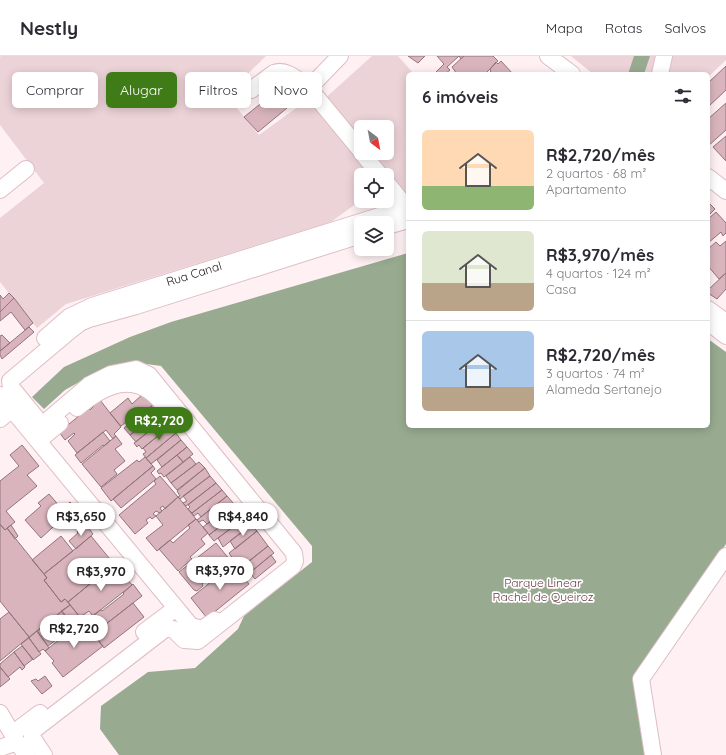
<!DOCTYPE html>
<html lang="pt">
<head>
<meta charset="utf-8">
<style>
	:root { --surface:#fff; --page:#f2f2f3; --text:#2b2b33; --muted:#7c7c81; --line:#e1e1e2; --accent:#3f7b16 }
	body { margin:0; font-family:Quicksand,sans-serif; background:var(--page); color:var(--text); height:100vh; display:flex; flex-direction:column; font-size:15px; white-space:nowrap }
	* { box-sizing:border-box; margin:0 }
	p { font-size:13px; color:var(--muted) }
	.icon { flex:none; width:22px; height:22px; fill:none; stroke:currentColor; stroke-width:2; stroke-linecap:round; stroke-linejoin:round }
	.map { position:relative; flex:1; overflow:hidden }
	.side { position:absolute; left:406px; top:16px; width:304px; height:356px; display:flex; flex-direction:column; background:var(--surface); border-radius:6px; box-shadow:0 2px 10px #0003 }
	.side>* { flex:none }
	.guide { position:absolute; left:12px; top:16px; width:334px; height:36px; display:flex; gap:8px }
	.needle { width:26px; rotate:148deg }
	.controls { position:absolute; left:354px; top:64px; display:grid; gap:8px }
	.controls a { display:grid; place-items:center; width:40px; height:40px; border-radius:6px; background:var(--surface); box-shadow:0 2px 10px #0003; font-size:20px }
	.price { position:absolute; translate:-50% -34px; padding:0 9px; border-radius:14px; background:#fff; color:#222; font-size:13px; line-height:26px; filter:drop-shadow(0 1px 2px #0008) }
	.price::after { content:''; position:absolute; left:50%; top:24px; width:12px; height:9px; margin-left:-6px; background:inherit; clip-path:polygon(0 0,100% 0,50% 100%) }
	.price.on { background:var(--accent); color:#fff }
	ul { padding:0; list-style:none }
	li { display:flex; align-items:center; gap:12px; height:100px; padding:0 16px }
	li+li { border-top:1px solid var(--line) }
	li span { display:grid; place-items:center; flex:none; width:112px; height:80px; border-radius:6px; color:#555 }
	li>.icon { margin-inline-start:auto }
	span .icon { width:48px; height:48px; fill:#fffc; stroke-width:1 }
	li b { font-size:17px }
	h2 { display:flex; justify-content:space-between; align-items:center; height:48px; padding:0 16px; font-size:17px }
	.pill { padding:0 14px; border-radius:6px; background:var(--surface); box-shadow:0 2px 10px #0003; font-size:14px; line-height:36px }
	.pill.on { background:var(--accent); color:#fff }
	header { display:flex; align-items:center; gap:24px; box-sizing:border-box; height:56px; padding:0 20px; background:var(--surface); border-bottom:1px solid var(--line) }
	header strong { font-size:19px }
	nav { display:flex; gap:22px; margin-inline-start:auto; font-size:14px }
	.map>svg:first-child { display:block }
	.green { fill:#ecd3d8 }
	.water { fill:#98ab90 }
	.building { fill:#d9b4bc; stroke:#92757b }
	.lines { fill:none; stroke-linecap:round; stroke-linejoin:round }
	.minor-casing { stroke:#ddbec4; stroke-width:18 }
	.minor { stroke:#fff; stroke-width:16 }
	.labels { text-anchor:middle; stroke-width:3.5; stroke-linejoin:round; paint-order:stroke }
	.street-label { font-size:12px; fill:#1e1315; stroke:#fff }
	.park-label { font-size:12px; fill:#6c3946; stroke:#fff }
</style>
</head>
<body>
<header>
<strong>Nestly</strong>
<nav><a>Mapa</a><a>Rotas</a><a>Salvos</a></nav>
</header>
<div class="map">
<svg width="726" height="699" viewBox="0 0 726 699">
	<rect width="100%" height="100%" fill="#fef0f3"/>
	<path class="green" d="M1,0h265l-40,39 33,40 51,-37 64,77h-13v25l-30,22 -265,82 -29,24 -37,-46v-64l44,-35 -44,-58v-68z
		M372,0h26l16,18h-6v118l-4,1 -36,-40h19v-26h-26v18l-39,-44z
		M571,0h86l-5,18h-59z
		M673,0h53v4l-18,17v-3h-40z"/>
	<path class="water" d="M634,0h16l-6,18h-16z
		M408,197v173h300v-87l18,13v192l-91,130 11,81h-527l-19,-26 1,-23 47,-34 47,-4 43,-39 6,-13 68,-54v-16l-151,-180 -22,-3 -40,8 -34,19 -21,19 -12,-12 32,-30 66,-30 41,-15z"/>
	<path class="building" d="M408,0h17l-7,7z
		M437,0h27l-3,3 -2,-3 -12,11 3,3 -5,4h-11l10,-10z
		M464,0h29l5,5 -13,13h-28l-5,-7z
		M501,5l12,13h-25l3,-3 -1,-2 6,-7 2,2z
		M726,10v24l-18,17v-24z
		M274,37l13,15 -29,24 -14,-15z
		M726,47v27l-18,16v-27z
		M726,80v25l-13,-14z
		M709,147l6,6 -7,7v-12z
		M716,156l10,11v10l-3,3 -2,-4 -13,11v-24z
		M726,185v32l-7,6 -11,-13v-17l8,-7 4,4z
		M726,217v16l-9,10 -9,-6v-3z
		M9,237l5,5 -14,14v-17l3,4z
		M14,242l19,25 -8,7 -14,-18 -11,9v-9z
		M29,271l5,5 -32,27 -2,-4v-4z
		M2,279l8,8 -10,8v-15z
		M143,338l10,11 -12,9 -2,-2 -18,14 -11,-13 18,-15 4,6z
		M100,344l21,27 -7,7 2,2 -3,3 -7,-9 -29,23 -9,-12 7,-7 -1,-1 -9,7 -6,-8 30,-24 1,2z
		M153,349l6,8 -29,22 -6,-7z
		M159,357l5,6 -28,23 -6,-7z
		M164,363l6,7 -28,23 -3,-4 -2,2 -3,-4z
		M170,370l6,7 -30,25 -3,-4 3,-2 -3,-4z
		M103,376l7,9 -6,5 -1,-1 -22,18 -6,-8z
		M176,377l5,7 -30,24 -5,-6z
		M116,380l6,8 -7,5 10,12 -11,9 3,4 -16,13 -19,-23z
		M181,384l6,7 -25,20 -5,-7z
		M22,389l17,21 -12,9 10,11 -31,25 9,11 -10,8 -5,-6v-43l19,-15 -9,-11z
		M187,391l6,7 -10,8 -6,-7z
		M177,399l6,7 -19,15 -3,-4 -2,1 -2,-3z
		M145,401l8,9 -42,35 -10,-13 36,-28 2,2z
		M190,401l6,7 -25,19 -5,-7z
		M199,406l6,6 -28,22 -6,-7z
		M153,410l2,3 -4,4 5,6 -35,29 -8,-9z
		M205,412l5,8 -30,23 -2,-2 2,-1 -3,-5z
		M160,420l18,21 -13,12 -2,-3 -3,2 2,3 -2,2 -4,-2 -3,3 3,2 -4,3 -2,-2 -4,3 2,3 -13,11 -16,-19 37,-31 -2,-3z
		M210,420l6,7 -30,23 -3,-3 4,-2 -4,-5z
		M216,427l6,7 -30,23 -4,-4 2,-2 -2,-2z
		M222,434l5,6 -26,21 -3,-4 -4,3 -2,-3z
		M49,438l13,15 -3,3 11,-10 6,7 -11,10 -1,-2 -23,21 -16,-18 16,-14 -3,-3z
		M227,440l7,8 -27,20 -4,-4 -4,2 -2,-2z
		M178,441l18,22 -39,32 -11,-13 17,-13 -7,-9z
		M234,448l6,7 -31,24 -6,-8z
		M240,455l5,7 -31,23 -5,-6z
		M245,462l6,7 -28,22 -5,-9z
		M196,463l12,14 -7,6 4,5 -15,13 2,2 -14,12 -19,-22 11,-9 3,3 17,-15 -2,-3z
		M0,468l5,6 2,-2 37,46 3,4 -3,2 17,22 4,-3 5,6 -41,32 -29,-36z
		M11,469l7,11 -3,3 -8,-11z
		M251,469l6,6 -22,18 -5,-8z
		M87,470l6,8 -17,15 -7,-8 9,-8 -1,-1z
		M257,475l11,15 -23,18 -5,-6 -5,4 -6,-9z
		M61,480l12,15 -29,23 -12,-14z
		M91,480l23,28 -46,38 -3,-3 -4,3 -17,-22 3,-2 -3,-4z
		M216,487l14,17 -28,24 1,2 -6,5 -3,-1 -15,-18z
		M268,490l6,7 -30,24 -4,-4 3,-3 -2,-2z
		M271,499l5,7 -21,17 -5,-6z
		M118,505l6,7 -4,3 12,14 -39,31 -4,-5 -9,6 -12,-15z
		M235,505h2l5,6 -4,3 -6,-7z
		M233,508l16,20 -42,34 -16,-20z
		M133,528l9,12 -49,38 -5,-7 7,-5 -4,-5 9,-7 2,1 22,-17 -1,-1z
		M133,547l11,14 -40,31 -11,-14 4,-4 2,2 3,-3 -1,-1z
		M70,549l13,16 -8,7 -14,-17z
		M62,555l13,17 -4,3 -3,-4 -5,5 -10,-14z
		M9,556l20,25 -29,24v-42z
		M53,562l13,17 -9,6 -12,-16z
		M83,565l20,25 -40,31 -11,-14 2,-2 -9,-10z
		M45,569l11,15 -8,6 -11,-15z
		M37,575l12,17 -4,3 -2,-2 -4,3 -10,-14z
		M29,582l12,16 -8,6 -12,-16z
		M22,590l11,13 -9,7 -10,-14z
		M14,596l11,15 -3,3 -2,-3 -12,10 -8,-10v-3z
		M0,611l10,12 -10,8z
		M45,620l7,10 -10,8 -11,-13 5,-2 2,2z"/>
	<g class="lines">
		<g class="minor-casing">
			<path id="minor" d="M340,0l-31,32 52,63
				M548,0l24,18
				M660,18l4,-18
				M251,34l23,-17c12,-5 25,8 35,15
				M362,97l18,22
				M708,121l18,14
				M387,127l20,25
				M0,134l26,-21
				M387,170l21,-6
				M708,253l18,13
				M708,266l18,14
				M45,282l24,-21 23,-11 316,-99
				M0,339l191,231 11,3 13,-9
				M77,352c27,-23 58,-38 84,-6
				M0,363l12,-10
				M38,385l22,-18
				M144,576l32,-24
				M0,657l17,29 9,13
				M12,678l28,-21
				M0,692l17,-6
				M44,699l-12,-18v-4l2,-3 131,-101h8l11,11 14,1 95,-75 2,-5 -1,-8 -145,-178 -13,-6 -25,5 -22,11 -47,40 -31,-38 -1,-6 56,-47 14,-11 9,-4 47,-13 225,-71
				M653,699l-12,-76 85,-123"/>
		</g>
		<use href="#minor" class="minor"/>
	</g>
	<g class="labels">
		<g class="street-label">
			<text transform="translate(194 218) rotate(-17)" y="4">Rua Canal</text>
		</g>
		<g class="park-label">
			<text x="543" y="531">Parque Linear<tspan x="543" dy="14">Rachel de Queiroz</tspan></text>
		</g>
	</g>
</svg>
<div class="controls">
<a><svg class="needle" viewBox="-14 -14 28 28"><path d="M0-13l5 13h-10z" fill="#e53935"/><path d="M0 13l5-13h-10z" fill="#7c7c81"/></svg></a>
<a><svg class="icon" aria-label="locate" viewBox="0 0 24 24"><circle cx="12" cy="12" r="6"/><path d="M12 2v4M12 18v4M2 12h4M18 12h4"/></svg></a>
<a><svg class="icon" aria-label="layers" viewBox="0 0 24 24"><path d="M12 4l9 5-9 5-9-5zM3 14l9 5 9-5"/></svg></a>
</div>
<b class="price on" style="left:159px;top:385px">R$2,720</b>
<b class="price" style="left:81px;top:481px">R$3,650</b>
<b class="price" style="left:243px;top:481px">R$4,840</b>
<b class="price" style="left:220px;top:535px">R$3,970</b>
<b class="price" style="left:101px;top:536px">R$3,970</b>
<b class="price" style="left:74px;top:593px">R$2,720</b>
<div class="guide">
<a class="pill">Comprar</a>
<a class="pill on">Alugar</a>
<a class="pill">Filtros</a>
<a class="pill">Novo</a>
</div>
<section class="side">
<h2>6 imóveis<svg class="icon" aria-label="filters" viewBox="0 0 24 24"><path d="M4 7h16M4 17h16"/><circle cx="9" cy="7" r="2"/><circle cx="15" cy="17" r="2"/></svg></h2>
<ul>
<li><span style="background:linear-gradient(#ffd9b3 70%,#8fb573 0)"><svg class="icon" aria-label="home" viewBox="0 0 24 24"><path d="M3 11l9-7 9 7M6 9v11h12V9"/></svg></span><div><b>R$2,720/mês</b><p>2 quartos · 68 m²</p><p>Apartamento</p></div></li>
<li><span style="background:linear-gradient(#dfe7d0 65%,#b9a48a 0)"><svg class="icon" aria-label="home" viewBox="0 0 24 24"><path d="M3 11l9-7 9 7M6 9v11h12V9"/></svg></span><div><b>R$3,970/mês</b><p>4 quartos · 124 m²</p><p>Casa</p></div></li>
<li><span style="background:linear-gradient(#a9c7e8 70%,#b9a48a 0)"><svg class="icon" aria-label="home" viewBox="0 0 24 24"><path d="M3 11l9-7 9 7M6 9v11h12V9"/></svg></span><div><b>R$2,720/mês</b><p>3 quartos · 74 m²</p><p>Alameda Sertanejo</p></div></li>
</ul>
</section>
</div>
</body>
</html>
